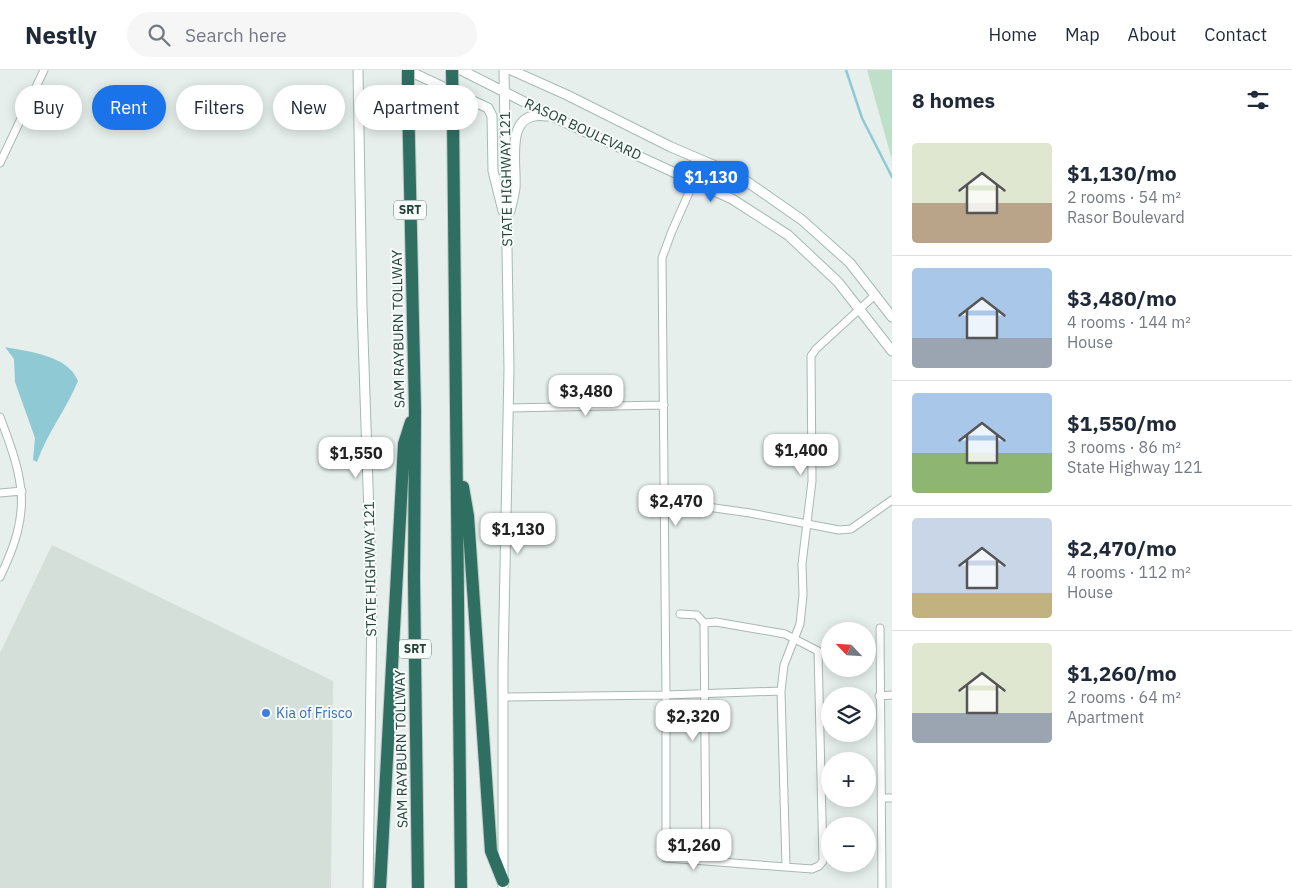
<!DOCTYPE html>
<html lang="en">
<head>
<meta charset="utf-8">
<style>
	:root { --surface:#fff; --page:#f6f6f7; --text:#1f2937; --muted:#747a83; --line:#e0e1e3; --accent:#1a73e8 }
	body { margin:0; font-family:"IBM Plex Sans",sans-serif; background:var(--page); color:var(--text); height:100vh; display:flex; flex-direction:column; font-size:19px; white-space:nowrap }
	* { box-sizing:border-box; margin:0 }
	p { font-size:16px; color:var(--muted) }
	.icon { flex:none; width:28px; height:28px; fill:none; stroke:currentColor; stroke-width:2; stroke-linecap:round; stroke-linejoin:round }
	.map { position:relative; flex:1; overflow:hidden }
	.details { display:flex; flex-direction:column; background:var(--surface); width:400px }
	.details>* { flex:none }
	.guide { position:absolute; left:15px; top:15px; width:475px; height:45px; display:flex; gap:10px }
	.needle { width:32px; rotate:295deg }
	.fabs { position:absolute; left:821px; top:552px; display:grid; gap:10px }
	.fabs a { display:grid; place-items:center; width:55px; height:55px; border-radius:50%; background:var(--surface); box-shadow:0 2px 12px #0003; font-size:25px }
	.price { position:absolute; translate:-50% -42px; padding:0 11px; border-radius:10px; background:#fff; color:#222; font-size:16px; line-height:32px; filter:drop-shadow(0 1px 2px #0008) }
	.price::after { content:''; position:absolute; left:50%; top:30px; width:15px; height:11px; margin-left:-8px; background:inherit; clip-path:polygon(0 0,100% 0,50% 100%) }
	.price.on { background:var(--accent); color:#fff }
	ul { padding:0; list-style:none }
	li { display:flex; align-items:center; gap:15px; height:125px; padding:0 20px }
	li+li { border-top:1px solid var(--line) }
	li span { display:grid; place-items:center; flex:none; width:140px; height:100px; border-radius:5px; color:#555 }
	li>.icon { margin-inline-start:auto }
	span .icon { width:60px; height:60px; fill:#fffc; stroke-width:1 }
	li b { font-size:21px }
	h2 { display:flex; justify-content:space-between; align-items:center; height:60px; padding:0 20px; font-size:21px }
	.chip { padding:0 18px; border-radius:22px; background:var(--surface); box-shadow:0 2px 12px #0003; font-size:18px; line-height:45px }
	.chip.on { background:var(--accent); color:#fff }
	header { display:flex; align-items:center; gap:30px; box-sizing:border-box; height:70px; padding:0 25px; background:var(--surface); border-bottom:1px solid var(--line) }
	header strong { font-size:24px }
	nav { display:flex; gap:28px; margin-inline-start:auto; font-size:18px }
	.search { width:350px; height:45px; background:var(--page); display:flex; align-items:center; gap:12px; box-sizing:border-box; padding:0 18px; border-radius:28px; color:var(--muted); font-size:19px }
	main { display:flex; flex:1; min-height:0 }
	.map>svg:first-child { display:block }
	.built { fill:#d4dfda }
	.green { fill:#bfe0c8 }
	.water { fill:#8ec9d4 }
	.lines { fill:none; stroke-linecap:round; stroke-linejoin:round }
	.stream { stroke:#8ec9d4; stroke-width:2.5 }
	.street-casing { stroke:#a8b8b2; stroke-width:9 }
	.secondary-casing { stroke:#a4bbb3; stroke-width:11 }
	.highway-casing { stroke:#c2cac8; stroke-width:14 }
	.street { stroke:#fff; stroke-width:7 }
	.secondary { stroke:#fff; stroke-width:9 }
	.highway { stroke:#2f6f62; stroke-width:12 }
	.highway-bridge-casing { stroke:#c2cac8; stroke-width:14; stroke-linecap:butt }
	.highway-bridge { stroke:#2f6f62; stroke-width:12 }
	.shop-dot { fill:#3f7fe0; stroke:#f7fbf9; stroke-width:2 }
	.labels { text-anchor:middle; stroke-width:4; stroke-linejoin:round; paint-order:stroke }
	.shield { fill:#f7fbf9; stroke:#637a73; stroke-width:1 }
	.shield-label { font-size:12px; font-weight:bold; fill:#24423a }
	.street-label { font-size:14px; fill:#24423a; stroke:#f7fbf9 }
	.shop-label { font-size:14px; fill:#366cbe; stroke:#f7fbf9; text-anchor:start }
</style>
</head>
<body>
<header>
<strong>Nestly</strong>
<div class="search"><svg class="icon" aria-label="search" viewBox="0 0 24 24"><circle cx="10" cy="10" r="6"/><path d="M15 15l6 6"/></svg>Search here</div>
<nav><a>Home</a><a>Map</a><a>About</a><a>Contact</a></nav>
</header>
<main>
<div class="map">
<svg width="892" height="818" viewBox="0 0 892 818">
	<rect width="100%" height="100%" fill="#e6efeb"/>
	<path class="built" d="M52,475l281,136 -2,207h-331v-235z"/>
	<path class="green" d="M867,0h25v90z"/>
	<path class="water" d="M5,277c24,5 63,8 73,34 -12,29 -31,52 -41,81l-4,-2 2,-22 -20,-56 -1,-23z"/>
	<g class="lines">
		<path class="stream" d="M846,0l16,48 30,59"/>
		<g class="street-casing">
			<path id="street" d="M0,93l44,-93
				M508,338l156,-3
				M0,347c25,66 32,94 0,160
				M0,423l22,-2
				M665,431l85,12 89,17 12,-1 41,-29
				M680,544l17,1 7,8 12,-1 69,12 33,17 5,210 -4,5 -7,3 -146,-11v-163l115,-4 5,175
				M704,553l2,238
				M880,558l2,260
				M781,621l3,-26 16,-41 3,-29 -1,-31 10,-83 -1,-125 5,-7 59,-54
				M879,626l13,-1
				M503,627l163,-2 -4,-437 10,-27 31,-70
				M881,728h11"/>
		</g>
		<g class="secondary-casing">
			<path id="secondary" d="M358,0l4,236 10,299 -4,283
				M407,0l81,38 4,8 1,55 10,40
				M461,0l103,52 168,77 56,36 50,47 54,69
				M511,0l56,25 104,52 68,29 63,44 48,43 42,54
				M510,141c2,-8 4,-16 5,-23 2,-25 -12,-79 32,-72
				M503,818v-221l6,-298 -5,-299"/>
		</g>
		<g class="highway-casing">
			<path id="highway" d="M408,27l7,314 -1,168 4,309
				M453,49l8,769
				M463,417l5,29 23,335 12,30
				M380,818l24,-444 7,-22"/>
		</g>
		<use href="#street" class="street"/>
		<use href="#secondary" class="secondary"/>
		<use href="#highway" class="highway"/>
		<g class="highway-bridge-casing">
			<path id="highway-bridge" d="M408,0v27
				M452,0l1,49"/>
		</g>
		<use href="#highway-bridge" class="highway-bridge"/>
	</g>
	<circle class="shop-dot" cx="266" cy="643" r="5"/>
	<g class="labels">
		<g class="shield">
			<rect x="394" y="130.5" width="32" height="19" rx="4"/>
			<rect x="399" y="569.5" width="32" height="19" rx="4"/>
		</g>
		<g class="shield-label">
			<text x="410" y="144">SRT</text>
			<text x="415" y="583">SRT</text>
		</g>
		<g class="street-label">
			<text transform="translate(583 59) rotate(25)" y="5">RASOR BOULEVARD</text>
			<text transform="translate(506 109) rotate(-91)" y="5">STATE HIGHWAY 121</text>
			<text transform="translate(398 259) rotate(-91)" y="5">SAM RAYBURN TOLLWAY</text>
			<text transform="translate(370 499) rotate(-91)" y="5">STATE HIGHWAY 121</text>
			<text transform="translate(401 679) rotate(-91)" y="5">SAM RAYBURN TOLLWAY</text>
		</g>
		<g class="shop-label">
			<text x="276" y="648">Kia of Frisco</text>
		</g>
	</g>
</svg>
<div class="fabs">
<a><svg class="needle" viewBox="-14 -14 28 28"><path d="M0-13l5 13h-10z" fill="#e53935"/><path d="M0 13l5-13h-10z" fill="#747a83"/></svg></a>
<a><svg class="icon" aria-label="layers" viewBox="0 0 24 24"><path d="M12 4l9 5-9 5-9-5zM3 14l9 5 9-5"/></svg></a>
<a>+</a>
<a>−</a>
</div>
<b class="price on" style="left:711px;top:133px">$1,130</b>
<b class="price" style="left:586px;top:347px">$3,480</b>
<b class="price" style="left:801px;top:406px">$1,400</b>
<b class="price" style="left:356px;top:409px">$1,550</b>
<b class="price" style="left:676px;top:457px">$2,470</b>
<b class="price" style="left:518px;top:485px">$1,130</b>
<b class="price" style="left:693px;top:672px">$2,320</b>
<b class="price" style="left:694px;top:801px">$1,260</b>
<div class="guide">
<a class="chip">Buy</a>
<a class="chip on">Rent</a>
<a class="chip">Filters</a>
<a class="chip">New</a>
<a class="chip">Apartment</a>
</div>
</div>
<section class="details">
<h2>8 homes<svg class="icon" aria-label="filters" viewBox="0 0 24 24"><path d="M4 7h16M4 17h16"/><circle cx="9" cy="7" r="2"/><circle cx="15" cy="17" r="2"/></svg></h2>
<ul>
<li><span style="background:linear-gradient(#dfe7d0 60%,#b9a48a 0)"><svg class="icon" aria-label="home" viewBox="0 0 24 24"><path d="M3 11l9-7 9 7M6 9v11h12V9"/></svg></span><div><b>$1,130/mo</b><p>2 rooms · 54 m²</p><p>Rasor Boulevard</p></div></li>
<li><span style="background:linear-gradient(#a9c7e8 70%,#9aa5b1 0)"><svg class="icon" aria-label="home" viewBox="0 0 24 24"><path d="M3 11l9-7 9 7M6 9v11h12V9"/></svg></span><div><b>$3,480/mo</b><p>4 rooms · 144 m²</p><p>House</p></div></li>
<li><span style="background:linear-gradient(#a9c7e8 60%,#8fb573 0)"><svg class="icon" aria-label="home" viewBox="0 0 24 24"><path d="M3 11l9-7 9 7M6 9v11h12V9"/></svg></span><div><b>$1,550/mo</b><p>3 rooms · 86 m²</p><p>State Highway 121</p></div></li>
<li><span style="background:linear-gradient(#c9d6e8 75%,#c2b280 0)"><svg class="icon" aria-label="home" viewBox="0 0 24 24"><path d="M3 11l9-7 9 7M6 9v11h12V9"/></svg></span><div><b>$2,470/mo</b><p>4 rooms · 112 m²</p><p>House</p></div></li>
<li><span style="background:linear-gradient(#dfe7d0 70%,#9aa5b1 0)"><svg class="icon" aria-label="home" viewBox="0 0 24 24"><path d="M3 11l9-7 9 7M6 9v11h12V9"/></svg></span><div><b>$1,260/mo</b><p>2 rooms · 64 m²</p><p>Apartment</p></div></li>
</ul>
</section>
</main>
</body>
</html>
